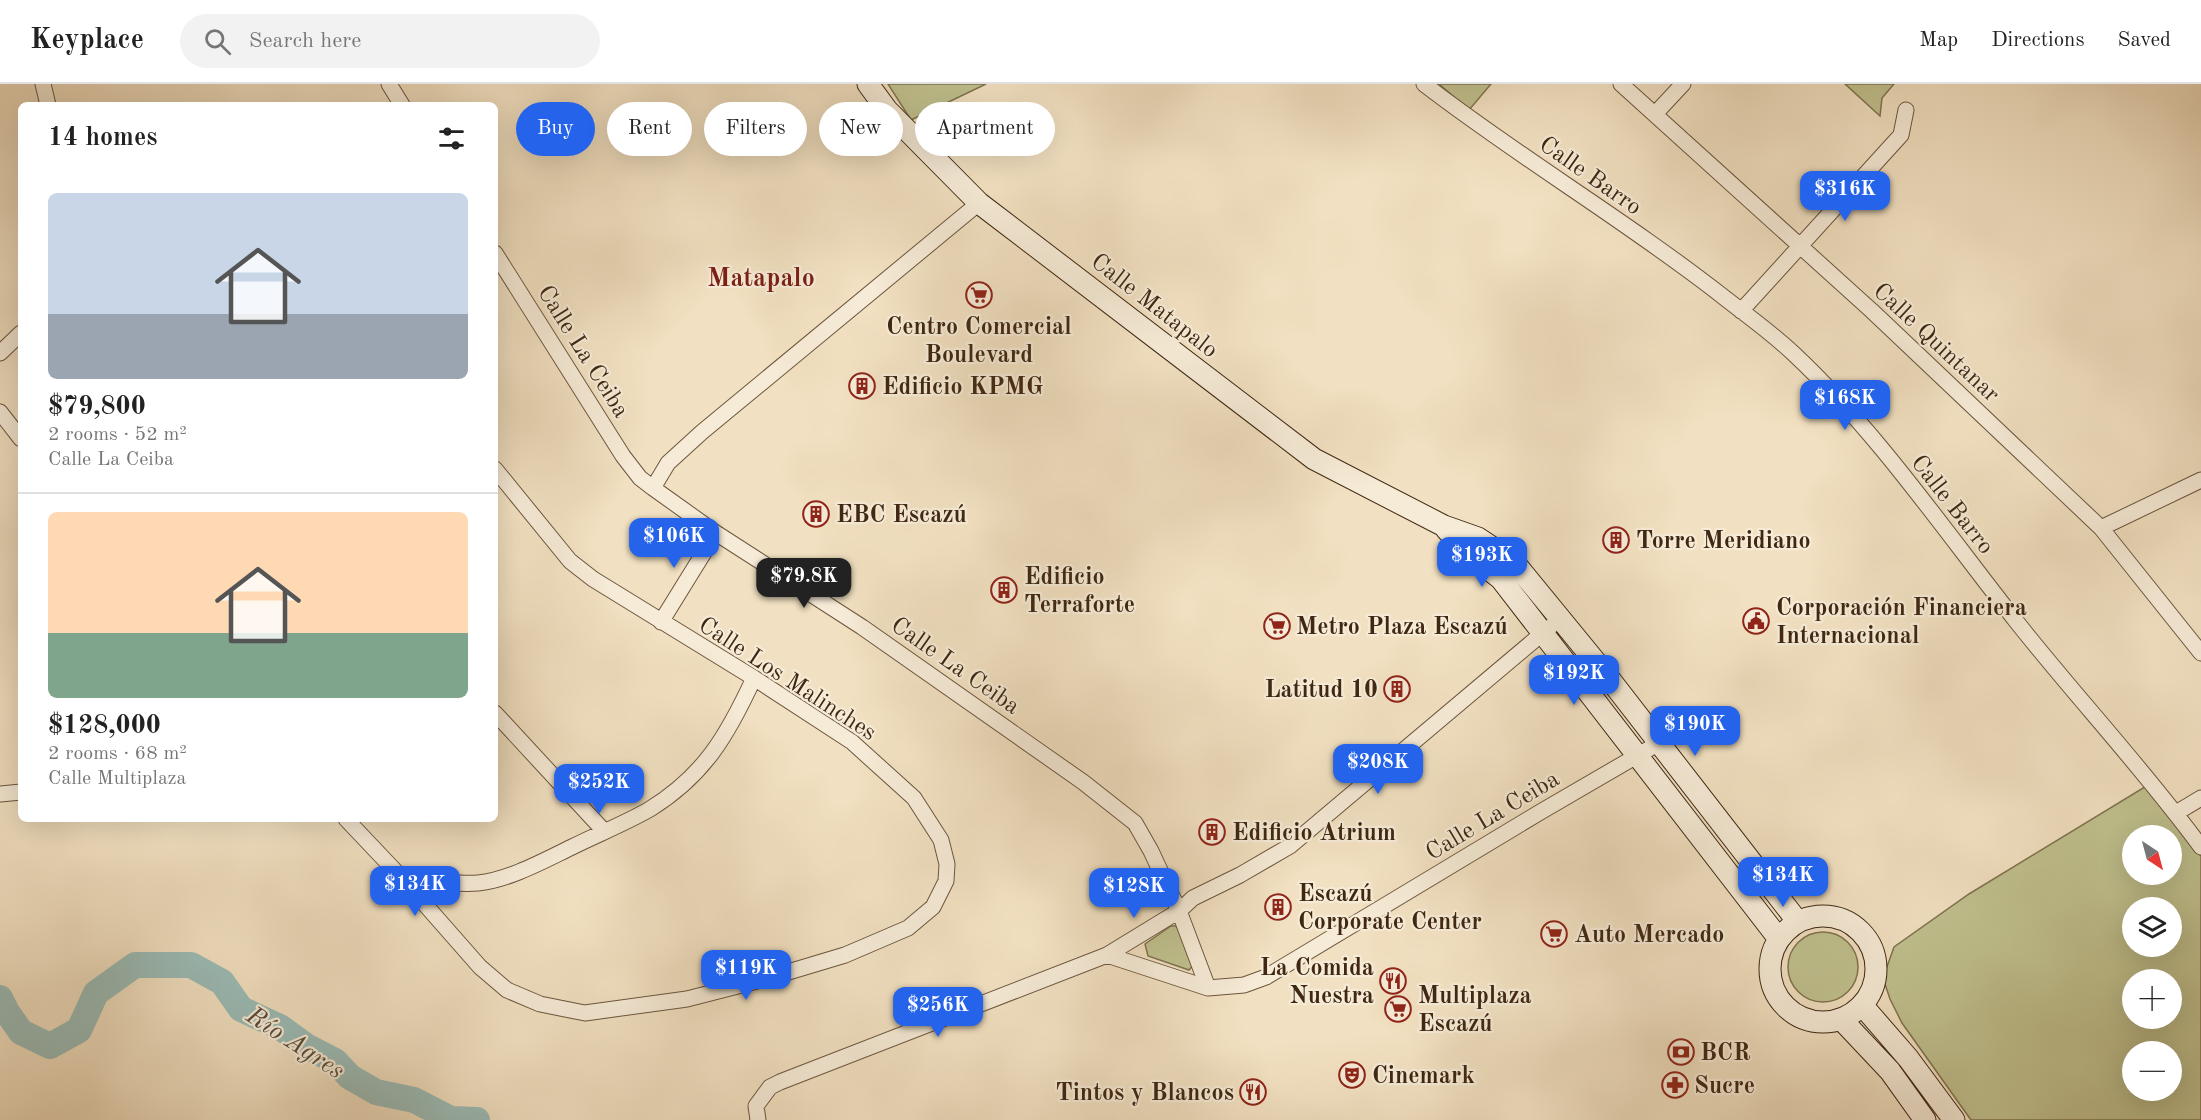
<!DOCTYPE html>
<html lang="en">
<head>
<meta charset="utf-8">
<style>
	:root { --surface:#fff; --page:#f2f2f2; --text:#222; --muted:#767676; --line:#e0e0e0; --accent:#2563eb }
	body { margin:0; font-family:"Old Standard TT",serif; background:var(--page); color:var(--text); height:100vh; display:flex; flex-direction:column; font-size:22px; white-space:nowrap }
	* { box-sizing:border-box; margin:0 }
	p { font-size:20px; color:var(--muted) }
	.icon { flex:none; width:33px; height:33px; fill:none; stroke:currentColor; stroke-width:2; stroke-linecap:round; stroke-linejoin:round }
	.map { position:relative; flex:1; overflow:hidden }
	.details { position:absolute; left:18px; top:18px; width:480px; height:720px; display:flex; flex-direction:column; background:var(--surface); border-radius:9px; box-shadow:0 6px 24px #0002 }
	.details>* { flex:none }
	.guide { position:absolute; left:516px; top:18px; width:570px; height:54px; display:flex; gap:12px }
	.needle { width:39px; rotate:144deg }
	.fabs { position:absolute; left:2122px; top:741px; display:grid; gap:12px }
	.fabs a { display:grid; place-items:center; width:60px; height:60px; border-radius:50%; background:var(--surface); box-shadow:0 6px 24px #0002; font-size:30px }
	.price { position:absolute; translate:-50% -51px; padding:0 14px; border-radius:12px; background:var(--accent); color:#fff; font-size:20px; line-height:39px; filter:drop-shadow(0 2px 3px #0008) }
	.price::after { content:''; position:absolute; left:50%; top:36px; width:18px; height:14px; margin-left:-9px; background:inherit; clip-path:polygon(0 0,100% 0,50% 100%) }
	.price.active { background:#222; color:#fff }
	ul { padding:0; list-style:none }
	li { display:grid; align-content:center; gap:12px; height:318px; padding:0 30px }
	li+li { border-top:2px solid var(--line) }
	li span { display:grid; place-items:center; height:186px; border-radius:9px; color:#555 }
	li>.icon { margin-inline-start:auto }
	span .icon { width:108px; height:108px; fill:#fffc; stroke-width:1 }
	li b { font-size:26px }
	h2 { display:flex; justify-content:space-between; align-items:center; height:72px; padding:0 30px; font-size:26px }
	.pill { padding:0 21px; border-radius:27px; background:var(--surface); box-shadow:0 6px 24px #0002; font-size:21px; line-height:54px }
	.pill.active { background:var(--accent); color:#fff }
	header { display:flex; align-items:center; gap:36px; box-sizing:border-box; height:84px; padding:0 30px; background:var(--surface); border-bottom:2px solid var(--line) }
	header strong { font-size:28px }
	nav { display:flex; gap:33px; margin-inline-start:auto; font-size:21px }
	.search { width:420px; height:54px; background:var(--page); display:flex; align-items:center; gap:15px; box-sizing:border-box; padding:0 21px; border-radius:33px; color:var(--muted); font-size:22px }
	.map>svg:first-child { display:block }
	.green { fill:#c0c18f; stroke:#807450; stroke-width:1.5; fill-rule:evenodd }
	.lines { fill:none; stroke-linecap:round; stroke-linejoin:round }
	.river { stroke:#9bbcb7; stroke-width:26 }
	.street-casing { stroke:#6c553e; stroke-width:17 }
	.secondary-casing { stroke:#3f2712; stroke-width:23 }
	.street { stroke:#f6ebd7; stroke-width:15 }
	.secondary { stroke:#f6ebd7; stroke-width:21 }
	.labels { text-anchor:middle; stroke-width:4.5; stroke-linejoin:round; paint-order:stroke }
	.street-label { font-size:24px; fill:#3f2712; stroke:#f6ebd7 }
	.poi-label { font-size:24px; font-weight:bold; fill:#3f2712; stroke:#f6ebd7; text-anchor:start }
	.neighbourhood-label { font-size:26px; font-weight:bold; fill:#7a1f14; stroke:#f6ebd7 }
	.water-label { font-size:26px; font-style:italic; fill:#564c3b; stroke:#f6ebd7 }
</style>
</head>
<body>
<header>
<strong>Keyplace</strong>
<div class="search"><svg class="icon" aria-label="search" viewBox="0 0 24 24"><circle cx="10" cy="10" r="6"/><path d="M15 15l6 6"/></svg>Search here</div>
<nav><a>Map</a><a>Directions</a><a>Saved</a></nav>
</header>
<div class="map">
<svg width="2201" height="1036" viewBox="0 0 2201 1036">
	<rect width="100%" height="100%" fill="#f1e0c1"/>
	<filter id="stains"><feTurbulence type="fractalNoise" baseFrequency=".00333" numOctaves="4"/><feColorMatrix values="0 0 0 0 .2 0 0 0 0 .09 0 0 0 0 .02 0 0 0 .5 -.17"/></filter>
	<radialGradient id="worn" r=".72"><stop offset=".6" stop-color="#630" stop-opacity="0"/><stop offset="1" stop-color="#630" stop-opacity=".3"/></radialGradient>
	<path class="green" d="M888,0h98l-75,36z
		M1439,0h52l-22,26z
		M1845,0h49l-12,14 -2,18z
		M2148,701l30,36 23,35v264h-230l-69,-97 -12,-24 -7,-21 11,-31 75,-53zM2133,752h39v38h-39zM2133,824h39v38h-39zM2133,896h39v38h-39zM2133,968h39v38h-39z
		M1171,842h7l16,38 -5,6 -41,-14 -3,-12z
		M1788 883a35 35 0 1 1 70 0a35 35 0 1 1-70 0Z"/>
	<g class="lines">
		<path class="river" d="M0,914l7,14 14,20 29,14 29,-16 17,-37 39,-28h56l31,17 19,27 39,18 26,19 29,15 15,16 26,15 38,8 37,19 26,1"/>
		<g class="street-casing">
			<path id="street" d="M43,0l5,21
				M389,0l13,21
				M1424,0c96,74 201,136 297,211 24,19 50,37 73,59 84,79 150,176 222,267 60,76 127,147 185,226
				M1621,0l251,227 229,217 100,125
				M1655,30l28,-30
				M495,169l128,203 17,22 13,10 63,45 146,94 221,155 52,41 16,28 28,60 29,77
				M1741,227l160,-176 5,-25
				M0,269l21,-20
				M0,328l21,27
				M653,404l15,-25 34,-31 277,-229
				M2101,444l100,-48
				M661,538l55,-89
				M495,629l109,118
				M0,710l21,-2
				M2176,729l25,-15
				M346,735l54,57 80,91 27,23 33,14 45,9 102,-14 78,-20 80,-24 63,-27 25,-21 13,-26 1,-17 -6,-24 -27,-42 -62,-56 -98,-64 -161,-99 -23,-18 -75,-92
				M400,792c25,3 53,9 78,7 31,-3 67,-23 94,-36 26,-13 54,-24 78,-38 55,-34 78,-75 104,-131
				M1107,871l101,33 36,-3 22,-8 276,-166 117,-68
				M758,1036l-2,-14 14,-19 10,-5 327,-127 72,-44 14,-13 47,-23 50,-29 260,-219"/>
		</g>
		<g class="secondary-casing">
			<path id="secondary" d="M868,0l19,26 92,93 335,256 130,67 34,12 35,23 95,116 190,245
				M1446,445l21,23 34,27 278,360
				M1770 885a53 53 0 1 1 106 0a53 53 0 1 1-106 0Z
				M1862,921l46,53 46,62
				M1841,935l49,52 35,49"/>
		</g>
		<use href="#street" class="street"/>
		<use href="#secondary" class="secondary"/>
	</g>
	<defs>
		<g id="supermarket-ring" transform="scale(1.35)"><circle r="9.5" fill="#f6ebd7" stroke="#8f2418" stroke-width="1.5"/><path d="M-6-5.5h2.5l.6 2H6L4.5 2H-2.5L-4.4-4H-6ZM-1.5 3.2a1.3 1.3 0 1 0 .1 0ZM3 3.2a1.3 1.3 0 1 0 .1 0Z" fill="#8f2418"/></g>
		<g id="building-ring" transform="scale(1.35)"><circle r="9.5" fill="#f6ebd7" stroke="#8f2418" stroke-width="1.5"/><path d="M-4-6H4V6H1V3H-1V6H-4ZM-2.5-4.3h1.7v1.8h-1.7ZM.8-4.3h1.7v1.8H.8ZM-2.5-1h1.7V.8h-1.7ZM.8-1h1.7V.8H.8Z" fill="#8f2418"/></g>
		<g id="civic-ring" transform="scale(1.35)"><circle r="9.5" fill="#f6ebd7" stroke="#8f2418" stroke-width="1.5"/><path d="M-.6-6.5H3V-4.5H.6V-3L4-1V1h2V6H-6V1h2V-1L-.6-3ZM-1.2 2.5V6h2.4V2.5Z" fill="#8f2418"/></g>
		<g id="restaurant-ring" transform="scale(1.35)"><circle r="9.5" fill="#f6ebd7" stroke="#8f2418" stroke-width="1.5"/><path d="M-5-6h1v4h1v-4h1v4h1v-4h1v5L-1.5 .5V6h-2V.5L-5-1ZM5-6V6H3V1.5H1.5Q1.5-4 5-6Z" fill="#8f2418"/></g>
		<g id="bank-ring" transform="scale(1.35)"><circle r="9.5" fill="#f6ebd7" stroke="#8f2418" stroke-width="1.5"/><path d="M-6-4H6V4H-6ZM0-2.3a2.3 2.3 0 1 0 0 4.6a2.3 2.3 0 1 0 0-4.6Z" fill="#8f2418"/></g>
		<g id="theatre-ring" transform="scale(1.35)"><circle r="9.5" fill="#f6ebd7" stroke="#8f2418" stroke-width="1.5"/><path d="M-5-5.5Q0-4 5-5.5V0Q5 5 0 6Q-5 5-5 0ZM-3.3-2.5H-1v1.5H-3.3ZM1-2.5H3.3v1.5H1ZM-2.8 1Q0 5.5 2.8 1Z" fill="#8f2418"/></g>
		<g id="pharmacy-ring" transform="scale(1.35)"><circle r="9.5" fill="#f6ebd7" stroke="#8f2418" stroke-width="1.5"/><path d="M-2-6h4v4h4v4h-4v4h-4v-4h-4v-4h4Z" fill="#8f2418"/></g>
	</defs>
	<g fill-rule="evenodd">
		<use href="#supermarket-ring" x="979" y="211"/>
		<use href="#building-ring" x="862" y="302"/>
		<use href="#building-ring" x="816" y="430"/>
		<use href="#building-ring" x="1616" y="456"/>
		<use href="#building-ring" x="1004" y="506"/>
		<use href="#civic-ring" x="1756" y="537"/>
		<use href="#supermarket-ring" x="1277" y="542"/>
		<use href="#building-ring" x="1397" y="605"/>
		<use href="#building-ring" x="1212" y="748"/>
		<use href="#building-ring" x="1278" y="823"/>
		<use href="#supermarket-ring" x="1554" y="850"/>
		<use href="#restaurant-ring" x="1393" y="897"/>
		<use href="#supermarket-ring" x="1398" y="925"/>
		<use href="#bank-ring" x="1681" y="968"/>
		<use href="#theatre-ring" x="1352" y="991"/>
		<use href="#pharmacy-ring" x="1675" y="1001"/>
		<use href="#restaurant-ring" x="1253" y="1008"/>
	</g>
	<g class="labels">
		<g class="street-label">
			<text transform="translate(1591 91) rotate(35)" y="8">Calle Barro</text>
			<text transform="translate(1155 221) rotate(38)" y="8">Calle Matapalo</text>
			<text transform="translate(1937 258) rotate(43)" y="8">Calle Quintanar</text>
			<text transform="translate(584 267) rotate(58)" y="8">Calle La Ceiba</text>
			<text transform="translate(1953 420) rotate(52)" y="8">Calle Barro</text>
			<text transform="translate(956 581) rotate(35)" y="8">Calle La Ceiba</text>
			<text transform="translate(788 594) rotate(33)" y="8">Calle Los Malinches</text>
			<text transform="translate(1492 731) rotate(-31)" y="8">Calle La Ceiba</text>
		</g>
		<g class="poi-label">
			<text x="979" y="250" text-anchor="middle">Centro Comercial<tspan x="979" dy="28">Boulevard</tspan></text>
			<text x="882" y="310">Edificio KPMG</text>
			<text x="836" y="438">EBC Escazú</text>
			<text x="1636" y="464">Torre Meridiano</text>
			<text x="1024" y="500">Edificio<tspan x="1024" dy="28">Terraforte</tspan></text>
			<text x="1776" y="531">Corporación Financiera<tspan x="1776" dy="28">Internacional</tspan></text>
			<text x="1296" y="550">Metro Plaza Escazú</text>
			<text x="1378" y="613" text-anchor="end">Latitud 10</text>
			<text x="1232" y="756">Edificio Atrium</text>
			<text x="1298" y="817">Escazú<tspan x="1298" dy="28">Corporate Center</tspan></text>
			<text x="1574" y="858">Auto Mercado</text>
			<text x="1374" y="891" text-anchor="end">La Comida<tspan x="1374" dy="28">Nuestra</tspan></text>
			<text x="1418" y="919">Multiplaza<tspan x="1418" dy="28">Escazú</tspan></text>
			<text x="1700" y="976">BCR</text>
			<text x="1372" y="999">Cinemark</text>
			<text x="1694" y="1009">Sucre</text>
			<text x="1234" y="1016" text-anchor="end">Tintos y Blancos</text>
		</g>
		<g class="neighbourhood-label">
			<text x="761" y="202">Matapalo</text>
		</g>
		<g class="water-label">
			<text transform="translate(296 958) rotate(33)" y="9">Río Agres</text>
		</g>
	</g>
	<rect width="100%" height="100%" filter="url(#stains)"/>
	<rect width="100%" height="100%" fill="url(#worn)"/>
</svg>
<div class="fabs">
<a><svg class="needle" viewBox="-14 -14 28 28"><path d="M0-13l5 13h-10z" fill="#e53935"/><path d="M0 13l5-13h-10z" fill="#767676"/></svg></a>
<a><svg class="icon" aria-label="layers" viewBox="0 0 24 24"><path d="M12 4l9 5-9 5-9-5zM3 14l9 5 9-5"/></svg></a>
<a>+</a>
<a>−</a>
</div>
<b class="price" style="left:1845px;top:138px">$316K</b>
<b class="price" style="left:1845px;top:347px">$168K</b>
<b class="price" style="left:674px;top:485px">$106K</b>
<b class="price" style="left:1482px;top:504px">$193K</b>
<b class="price active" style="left:804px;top:525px">$79.8K</b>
<b class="price" style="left:1574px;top:622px">$192K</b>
<b class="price" style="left:1695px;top:673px">$190K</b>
<b class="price" style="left:1378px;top:711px">$208K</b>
<b class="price" style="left:599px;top:731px">$252K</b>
<b class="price" style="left:1783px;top:824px">$134K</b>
<b class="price" style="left:415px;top:833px">$134K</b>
<b class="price" style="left:1134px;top:835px">$128K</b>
<b class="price" style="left:746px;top:917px">$119K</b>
<b class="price" style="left:938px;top:954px">$256K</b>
<div class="guide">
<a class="pill active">Buy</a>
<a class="pill">Rent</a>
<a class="pill">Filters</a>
<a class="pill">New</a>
<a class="pill">Apartment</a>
</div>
<section class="details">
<h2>14 homes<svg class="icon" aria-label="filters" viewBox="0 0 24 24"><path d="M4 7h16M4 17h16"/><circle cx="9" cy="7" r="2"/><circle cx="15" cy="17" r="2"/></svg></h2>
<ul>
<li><span style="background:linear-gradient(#c9d6e8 65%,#9aa5b1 0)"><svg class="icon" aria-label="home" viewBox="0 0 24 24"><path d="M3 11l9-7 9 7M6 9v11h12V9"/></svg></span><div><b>$79,800</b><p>2 rooms · 52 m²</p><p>Calle La Ceiba</p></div></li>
<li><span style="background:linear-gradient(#ffd9b3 65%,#7fa58c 0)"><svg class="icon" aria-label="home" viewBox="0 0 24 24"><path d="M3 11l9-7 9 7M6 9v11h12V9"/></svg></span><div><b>$128,000</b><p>2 rooms · 68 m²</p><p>Calle Multiplaza</p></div></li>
</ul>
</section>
</div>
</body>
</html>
